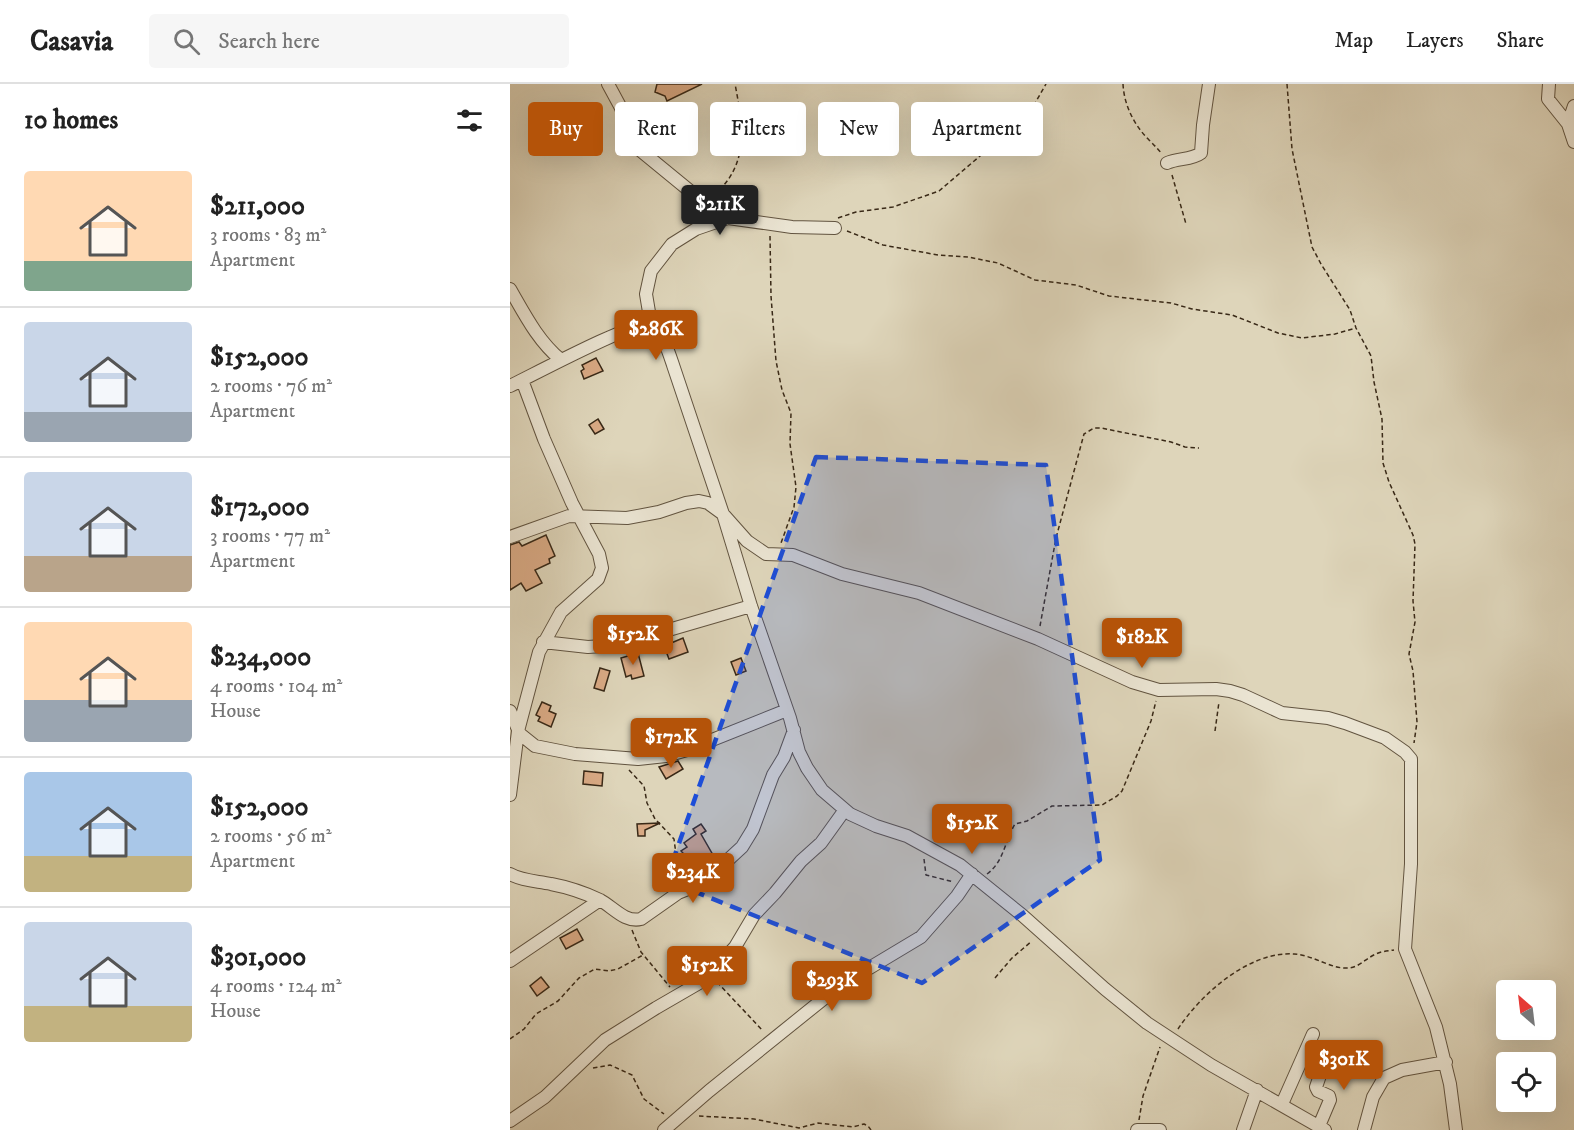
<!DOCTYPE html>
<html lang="en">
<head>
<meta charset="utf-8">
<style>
	:root { --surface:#fff; --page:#f6f6f6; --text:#222; --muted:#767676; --line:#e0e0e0; --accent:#b45309 }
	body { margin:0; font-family:"IM FELL DW Pica",serif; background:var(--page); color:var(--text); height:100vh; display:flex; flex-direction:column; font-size:22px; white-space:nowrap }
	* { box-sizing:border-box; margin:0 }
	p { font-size:20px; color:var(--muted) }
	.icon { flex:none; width:33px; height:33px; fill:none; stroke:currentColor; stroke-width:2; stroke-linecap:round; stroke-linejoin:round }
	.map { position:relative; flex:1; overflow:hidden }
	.details { display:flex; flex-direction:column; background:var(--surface); width:510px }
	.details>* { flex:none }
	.guide { position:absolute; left:18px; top:18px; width:570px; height:54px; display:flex; gap:12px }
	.needle { width:39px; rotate:332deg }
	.buttons { position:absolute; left:986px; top:896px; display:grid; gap:12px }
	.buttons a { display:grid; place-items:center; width:60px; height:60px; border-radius:6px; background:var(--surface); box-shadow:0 6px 24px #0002; font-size:30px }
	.price { position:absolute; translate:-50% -51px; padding:0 14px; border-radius:6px; background:var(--accent); color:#fff; font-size:20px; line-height:39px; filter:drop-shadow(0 2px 3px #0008) }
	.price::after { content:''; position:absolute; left:50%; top:36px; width:18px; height:14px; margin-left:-9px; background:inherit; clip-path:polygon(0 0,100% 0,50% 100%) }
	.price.selected { background:#222; color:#fff }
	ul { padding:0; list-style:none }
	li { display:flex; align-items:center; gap:18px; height:150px; padding:0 24px }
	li+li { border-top:2px solid var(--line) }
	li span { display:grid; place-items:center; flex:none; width:168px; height:120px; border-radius:6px; color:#555 }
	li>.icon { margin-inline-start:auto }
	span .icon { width:72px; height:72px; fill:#fffc; stroke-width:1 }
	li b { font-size:26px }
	h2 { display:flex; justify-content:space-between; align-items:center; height:72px; padding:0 24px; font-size:26px }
	.pill { padding:0 21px; border-radius:6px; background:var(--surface); box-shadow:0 6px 24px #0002; font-size:21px; line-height:54px }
	.pill.selected { background:var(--accent); color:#fff }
	header { display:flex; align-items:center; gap:36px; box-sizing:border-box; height:84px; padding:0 30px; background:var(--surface); border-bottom:2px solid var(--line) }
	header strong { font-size:28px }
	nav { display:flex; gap:33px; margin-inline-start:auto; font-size:21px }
	.search { width:420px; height:54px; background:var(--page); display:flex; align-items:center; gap:15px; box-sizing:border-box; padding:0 21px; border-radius:6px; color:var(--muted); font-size:22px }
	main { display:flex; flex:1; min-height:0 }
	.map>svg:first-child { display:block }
	.building { fill:#d9aa85; stroke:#392917; stroke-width:1.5 }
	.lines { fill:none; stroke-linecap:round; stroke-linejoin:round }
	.minor-casing { stroke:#625440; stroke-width:14 }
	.path { stroke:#392917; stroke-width:1.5; stroke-dasharray:4.5 3; stroke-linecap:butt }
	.minor { stroke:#eae4d2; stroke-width:12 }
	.marked { fill:#1d4ed8; fill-opacity:0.2; stroke:#1d4ed8; stroke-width:4.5; stroke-dasharray:12 8; stroke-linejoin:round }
</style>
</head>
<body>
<header>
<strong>Casavia</strong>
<div class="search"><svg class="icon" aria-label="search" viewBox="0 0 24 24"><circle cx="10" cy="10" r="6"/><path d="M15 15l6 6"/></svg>Search here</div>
<nav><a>Map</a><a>Layers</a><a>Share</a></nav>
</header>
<main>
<section class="details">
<h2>10 homes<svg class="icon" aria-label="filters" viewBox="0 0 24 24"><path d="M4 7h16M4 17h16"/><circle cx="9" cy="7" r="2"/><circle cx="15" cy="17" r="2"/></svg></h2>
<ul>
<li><span style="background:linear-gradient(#ffd9b3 75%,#7fa58c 0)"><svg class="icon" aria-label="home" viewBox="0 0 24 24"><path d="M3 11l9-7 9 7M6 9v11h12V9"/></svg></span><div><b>$211,000</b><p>3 rooms · 83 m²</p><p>Apartment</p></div></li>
<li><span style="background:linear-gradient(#c9d6e8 75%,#9aa5b1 0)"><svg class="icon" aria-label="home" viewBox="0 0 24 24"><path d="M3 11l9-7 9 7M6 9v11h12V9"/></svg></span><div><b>$152,000</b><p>2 rooms · 76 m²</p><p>Apartment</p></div></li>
<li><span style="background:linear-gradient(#c9d6e8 70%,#b9a48a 0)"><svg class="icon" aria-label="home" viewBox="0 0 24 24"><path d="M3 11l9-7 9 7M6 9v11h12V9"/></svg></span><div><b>$172,000</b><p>3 rooms · 77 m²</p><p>Apartment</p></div></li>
<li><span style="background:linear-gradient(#ffd9b3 65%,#9aa5b1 0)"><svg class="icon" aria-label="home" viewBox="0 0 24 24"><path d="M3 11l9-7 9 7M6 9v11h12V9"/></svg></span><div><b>$234,000</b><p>4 rooms · 104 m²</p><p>House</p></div></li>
<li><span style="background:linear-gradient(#a9c7e8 70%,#c2b280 0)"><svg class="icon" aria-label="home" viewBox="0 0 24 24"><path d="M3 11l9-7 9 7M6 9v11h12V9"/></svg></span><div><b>$152,000</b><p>2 rooms · 56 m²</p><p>Apartment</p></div></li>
<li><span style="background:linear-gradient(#c9d6e8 70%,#c2b280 0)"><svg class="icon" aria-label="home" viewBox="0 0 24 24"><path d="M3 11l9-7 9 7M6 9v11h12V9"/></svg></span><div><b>$301,000</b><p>4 rooms · 124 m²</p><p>House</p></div></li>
</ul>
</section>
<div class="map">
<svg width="1064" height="1046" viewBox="0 0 1064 1046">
	<rect width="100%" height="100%" fill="#ded5ba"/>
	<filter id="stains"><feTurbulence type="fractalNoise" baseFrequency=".00333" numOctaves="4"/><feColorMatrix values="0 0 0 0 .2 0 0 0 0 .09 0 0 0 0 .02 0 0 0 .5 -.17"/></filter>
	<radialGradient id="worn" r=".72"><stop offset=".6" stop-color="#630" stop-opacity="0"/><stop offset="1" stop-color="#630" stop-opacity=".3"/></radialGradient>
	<path class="building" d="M147,0h45l-35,17 -2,-5 -10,-4z
		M86,274l7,13 -19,8 -3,-8 3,-2 -2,-4z
		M88,335l6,10 -9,5 -6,-9z
		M36,451l9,21 -6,3 1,4 -15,7 7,13 -16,8 -5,-8 -11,7v-45l9,-3 3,4z
		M173,554l5,14 -19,7 -5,-13z
		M128,569l6,23 -12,3 -1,-4 -5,2 -5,-19z
		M231,574l5,13 -10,4 -5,-13z
		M90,584l10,3 -6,20 -10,-3z
		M32,618l9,4 -2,5 7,3 -5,13 -13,-6 2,-4 -4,-2z
		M168,677l5,8 -17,10 -7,-12z
		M74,687l19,2 -1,13 -19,-2z
		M150,739l-15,7v6h-7l-1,-12z
		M191,740l5,7 -5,3 12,21 -18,11 -14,-15 6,-4 -3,-4 12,-9 -3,-5z
		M67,845l6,11 -17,9 -6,-11z
		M31,893l8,10 -12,9 -7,-10z"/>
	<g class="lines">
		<g class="minor-casing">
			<path id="minor" d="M98,0l13,24 14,38 72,59 21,13
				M1039,0l-1,15 20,25 6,18
				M1058,40l6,-18
				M657,79c11,-5 25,-3 34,-10l2,-28 6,-41
				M0,205c15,26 28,52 51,71
				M141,240l-5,-30 5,-23 21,-27 24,-15 32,-11 64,9 43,1
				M0,302c21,-10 125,-66 141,-62 10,3 19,32 22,41l50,149 28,92 39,112 9,34 8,16 15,22 28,24 26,12 31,10 53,29 62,50 83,74 42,34 64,42 114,65
				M0,453l59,-21 58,2 32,-6 27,-9 13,-2 9,2 15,11 24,27 19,13 27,1 49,19 77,19 119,46 94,43 27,8 57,-1 14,2 13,4 39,18 46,5 17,5 40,15 20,14 6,7v105l-6,85 31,78 14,57 6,46
				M33,558l45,5 29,-2 134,-39
				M0,627l10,23 15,12 40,8 63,5 28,-3 21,-6 100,-40
				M0,711l8,-64 21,-79 22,-40 37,-33 4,-11 -3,-14 -27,-51 -28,-64 -22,-59
				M0,790c12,7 27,7 41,10 16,3 34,9 49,16 13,7 25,23 41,19l37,-26 25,-10 39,-36 11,-18 20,-54 11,-18 10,-27
				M0,877l90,-61
				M772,1020l31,-70
				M0,1037l35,-24 60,-57 51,-32 50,-29 29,-32 19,-32 21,-22 26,-32 20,-18 23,-32
				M809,1042l11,-26 -1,-4 -11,-5 -2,-4 13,-38
				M154,1046l45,-39 118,-95 39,-26 55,-33 36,-41 15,-22
				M627,1046h23
				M733,1046l14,-40
				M854,1046l9,-33 11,-19 18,-8 44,-8"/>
		</g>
		<path class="path" d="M613,0c1,21 11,41 26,56 5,5 9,9 13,14
			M777,0l5,65 20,98 9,17 29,46 6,18 15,28 3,26 8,37 1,44 6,19 24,53 2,9 -2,57 2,21 -6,32 4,17 4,51 -3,21
			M662,91l14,49
			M204,111c36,-31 29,-69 21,-111
			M328,134l18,-6 37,-5 46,-16 75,-64 20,-22 12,-21
			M337,147l36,14 55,10 30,2 30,6 37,17 41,5 33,11 62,7 21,6 40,6 46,18 24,5 33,-4 21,-6
			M260,152l1,60 5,65 6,29 9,23 -1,31 6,43 -2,20 -13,36
			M530,542l16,-88 28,-104 10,-6h7l70,14 14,5 14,1
			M705,647l4,-29
			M119,686l15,16 3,17 8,16 19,20 3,23 8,17
			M414,775l2,16 28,7
			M477,790c17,-12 18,-34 28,-50l12,-3 25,-15 50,-1 15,-9 5,-5 29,-70 5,-20
			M122,846l9,22 29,35
			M485,894l17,-20 20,-17
			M207,898l46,49
			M668,945c23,-35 71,-78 116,-75 19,1 37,15 53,14 12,0 19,-10 29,-14 6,-3 12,-3 18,-4
			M0,955l14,-10 12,-15 22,-13 21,-23 16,-9 14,2 9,-2 25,-14
			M83,984l17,-3 22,10 12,24 20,15
			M189,1032l55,3 45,9 19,-5 35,4 11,-3 4,2 3,4
			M629,1036l4,-24 17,-49"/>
		<use href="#minor" class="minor"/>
	</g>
	<path class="marked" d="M306,373l230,8 54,395 -178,123 -256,-103z"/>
	<rect width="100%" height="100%" filter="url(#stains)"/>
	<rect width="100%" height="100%" fill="url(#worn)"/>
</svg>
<div class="buttons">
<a><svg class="needle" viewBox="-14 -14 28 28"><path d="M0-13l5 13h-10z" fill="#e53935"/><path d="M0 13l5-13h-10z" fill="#767676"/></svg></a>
<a><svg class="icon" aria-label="locate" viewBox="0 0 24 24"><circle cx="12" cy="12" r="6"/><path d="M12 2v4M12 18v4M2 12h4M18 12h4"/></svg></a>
</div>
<b class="price selected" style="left:210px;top:152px">$211K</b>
<b class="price" style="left:146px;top:277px">$286K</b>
<b class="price" style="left:123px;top:582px">$152K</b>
<b class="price" style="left:632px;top:585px">$182K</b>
<b class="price" style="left:161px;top:685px">$172K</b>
<b class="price" style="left:462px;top:771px">$152K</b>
<b class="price" style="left:183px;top:820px">$234K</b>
<b class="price" style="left:197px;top:913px">$152K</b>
<b class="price" style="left:322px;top:928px">$293K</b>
<b class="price" style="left:834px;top:1007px">$301K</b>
<div class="guide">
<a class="pill selected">Buy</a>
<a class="pill">Rent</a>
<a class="pill">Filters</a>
<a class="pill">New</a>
<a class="pill">Apartment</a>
</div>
</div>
</main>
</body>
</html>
